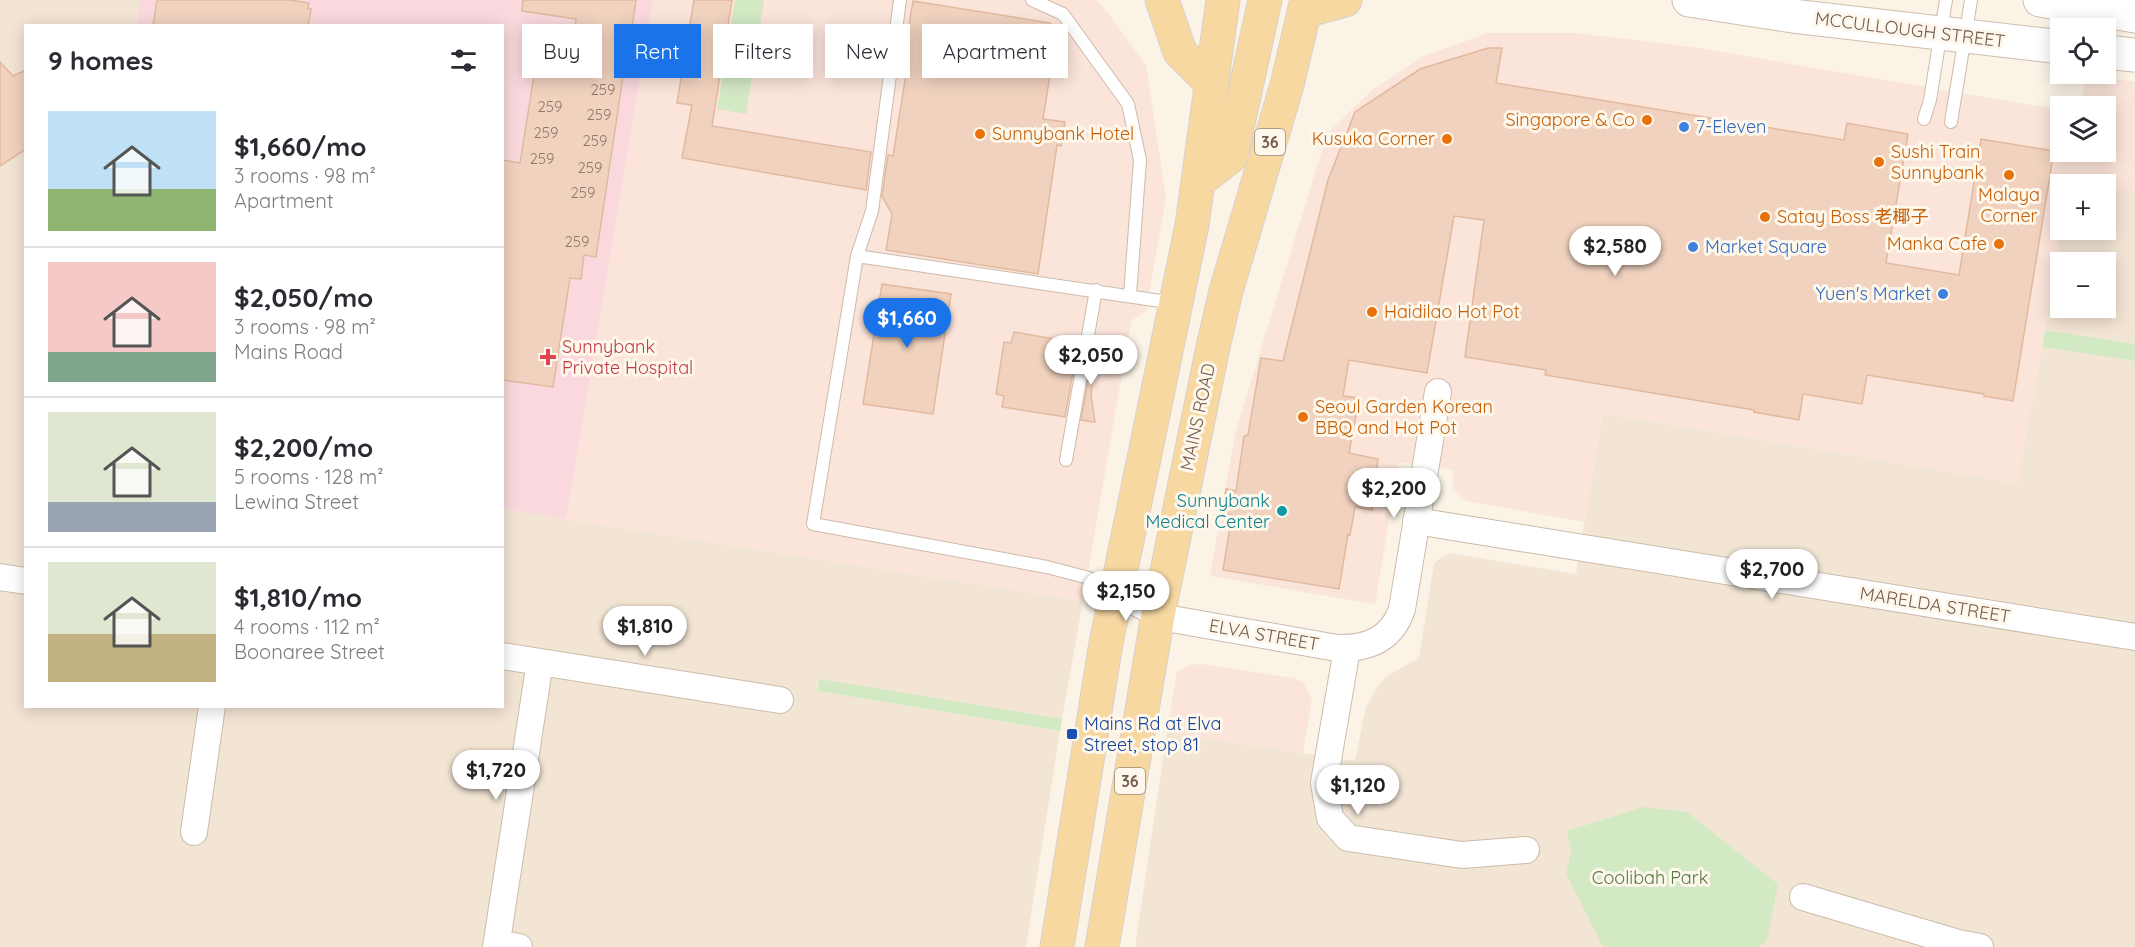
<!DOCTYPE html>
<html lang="en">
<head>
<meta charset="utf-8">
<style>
	:root { --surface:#fff; --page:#f7f7f7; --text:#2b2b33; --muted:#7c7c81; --line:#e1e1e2; --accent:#1a73e8 }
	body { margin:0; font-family:Quicksand,"Noto Sans SC",sans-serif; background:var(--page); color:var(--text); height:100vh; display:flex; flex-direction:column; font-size:22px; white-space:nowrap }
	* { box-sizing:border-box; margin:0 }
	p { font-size:20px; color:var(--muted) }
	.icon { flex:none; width:33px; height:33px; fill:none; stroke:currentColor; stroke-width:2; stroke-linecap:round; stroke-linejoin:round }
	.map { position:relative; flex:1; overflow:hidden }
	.side { position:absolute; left:24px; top:24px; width:480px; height:684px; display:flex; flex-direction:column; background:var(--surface); border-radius:0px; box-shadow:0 3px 15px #0003 }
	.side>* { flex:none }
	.banner { position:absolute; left:522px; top:24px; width:570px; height:54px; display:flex; gap:12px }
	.fabs { position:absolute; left:2050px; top:18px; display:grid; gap:12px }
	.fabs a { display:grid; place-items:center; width:66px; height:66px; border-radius:0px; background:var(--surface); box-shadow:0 3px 15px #0003; font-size:30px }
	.price { position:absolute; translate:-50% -51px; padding:0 14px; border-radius:21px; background:#fff; color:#222; font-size:20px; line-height:39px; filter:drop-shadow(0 2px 3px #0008) }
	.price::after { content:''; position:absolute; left:50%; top:36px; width:18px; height:14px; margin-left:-9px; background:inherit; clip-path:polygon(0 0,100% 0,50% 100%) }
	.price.current { background:var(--accent); color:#fff }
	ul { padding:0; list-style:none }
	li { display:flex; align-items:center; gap:18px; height:150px; padding:0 24px }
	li+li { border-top:2px solid var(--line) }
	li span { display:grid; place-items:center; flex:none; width:168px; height:120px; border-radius:0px; color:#555 }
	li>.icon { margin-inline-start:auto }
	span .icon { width:72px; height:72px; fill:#fffc; stroke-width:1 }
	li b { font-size:26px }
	h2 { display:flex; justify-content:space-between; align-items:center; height:72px; padding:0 24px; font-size:26px }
	.chip { padding:0 21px; border-radius:0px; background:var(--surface); box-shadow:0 3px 15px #0003; font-size:21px; line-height:54px }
	.chip.current { background:var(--accent); color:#fff }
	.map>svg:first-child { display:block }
	.residential { fill:#f3e5d4; fill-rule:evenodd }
	.commercial { fill:#fbe4da }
	.medical { fill:#f9d9dd }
	.green { fill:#d3e9c4 }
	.building { fill:#f0d2be; stroke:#e2b99f; stroke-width:1.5 }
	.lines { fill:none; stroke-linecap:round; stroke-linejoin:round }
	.service-casing { stroke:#cdbbac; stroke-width:14 }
	.minor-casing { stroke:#cdbbac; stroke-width:28 }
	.secondary-casing { stroke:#d1bdad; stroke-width:35 }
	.primary-casing { stroke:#d8d1cd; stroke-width:35 }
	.service { stroke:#fff; stroke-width:12 }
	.minor { stroke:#fff; stroke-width:26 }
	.secondary { stroke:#fff; stroke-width:33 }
	.primary { stroke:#f7d8a1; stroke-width:33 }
	.food-dot { fill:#e8710a; stroke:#fef7ec; stroke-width:2 }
	.shop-dot { fill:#3f7fe0; stroke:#fef7ec; stroke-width:2 }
	.health-dot { fill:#e0444e; stroke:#fef7ec; stroke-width:2 }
	.culture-dot { fill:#0f9aa8; stroke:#fef7ec; stroke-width:2 }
	.transit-dot { fill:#1a4fb4; stroke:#fef7ec; stroke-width:2 }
	.labels { text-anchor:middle; stroke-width:6; stroke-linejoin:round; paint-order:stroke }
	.number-label { font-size:15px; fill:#937868 }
	.shield { fill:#fef7ec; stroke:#9d897b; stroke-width:1.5 }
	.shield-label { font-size:16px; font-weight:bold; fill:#745a4b }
	.street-label { font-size:18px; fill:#745a4b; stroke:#fef7ec }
	.food-label { font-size:18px; fill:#c56008; stroke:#fef7ec; text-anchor:start }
	.shop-label { font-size:18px; fill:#366cbe; stroke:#fef7ec; text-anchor:start }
	.health-label { font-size:18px; fill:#be3a42; stroke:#fef7ec; text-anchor:start }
	.culture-label { font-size:18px; fill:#0d838f; stroke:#fef7ec; text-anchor:end }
	.transit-label { font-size:18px; fill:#164399; stroke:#fef7ec; text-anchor:start }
	.park-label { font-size:18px; fill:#537843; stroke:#fef7ec }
</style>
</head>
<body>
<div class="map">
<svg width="2135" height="947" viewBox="0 0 2135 947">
	<rect width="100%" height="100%" fill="#fbf3e6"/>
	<path class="residential" d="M0,0h140l-4,25 -110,1v680h476l1,-197 580,92 -21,118 -244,-39 -1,11 243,40 -34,216h-1026z
		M2106,188l29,4v152l-90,-14 16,-110v10h45zM2061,262h45v46h-45z
		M2042,347l93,14v586h-376l8,-7 -200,-109 4,19 -5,24 37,73h-468l32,-215 188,29 11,-54 10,-18 9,-12 34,-19 15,-95 8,-6 8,-4 126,21 26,-161 415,70z"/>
	<path class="commercial" d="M653,0h443l12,13 38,52 20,133 -20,113 -15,10 -48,280 -517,-82z
		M1488,33h87l117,14 369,63v42h45v-46h-25l4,-32 50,8v110l-29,-4v-4h-20l-19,-3 -1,3h-5v36l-19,127 -24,136 -415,-70 -18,109 -119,-21 -13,-13v-18l-54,-8 -24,142 -165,-28 25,-142 92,-300 44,-43 53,-35z
		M1201,664l92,14 10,4 9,18 -9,53 -136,-21 10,-60 13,-7z"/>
	<path class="medical" d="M140,0h513l-87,519 -63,-10 -1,-483h-366z"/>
	<path class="green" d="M735,0h29l-18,114 -29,-5z
		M2045,330l90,14v17l-93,-14z
		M819,679l243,40 -2,12 -243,-40z
		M1643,807l44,5 91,72 -11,56 -8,7h-156l-37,-73 5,-24 -4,-19z"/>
	<path class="building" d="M157,0h133l19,3 -1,5 3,1 -3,17h-155z
		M523,0h113l-4,27 -8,-1 -8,50 7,1 -27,180 -12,-2 -3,24 -11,-1 -17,109 -51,-7v-220l18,3 16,-100 33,5 7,-49 -54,-8z
		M694,0h38l-20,126 159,26 -5,38 -184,-32 10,-53 -15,-2z
		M913,1l137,22 -9,51 9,1 -7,44 22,3 -4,24 -4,-1 -19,129 -152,-24 6,-36 -10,-18 6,-41 5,1 16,-101 -7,-2 4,-22h2z
		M1488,48h14l-6,35 348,57 3,-17 61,11 -22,129 73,12 22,-136 73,12 -41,250 -29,-5v-2l-117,-19 -5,29 -59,-10 -4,26 -45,-8v-2l-209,-35 1,-5 -81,-13 19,-137 -30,-4 -27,157 -78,-13 -6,36 16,2 -10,55 29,6 -6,51 -17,-3 -5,28 -2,-1 -9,55 -116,-19 9,-55 -10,-2 4,-24 10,2 8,-55 4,-1 13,-77 22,3 45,-181 27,-68 65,-43z
		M0,62l13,14 13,-6v79l-26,17z
		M882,284l69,10 -18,120 -70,-10z
		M1014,332l64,11 -13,74 -63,-10 2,-11 -8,-2 8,-52 7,1z
		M1094,346l10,2 -12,35 -1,12 4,27 -14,-2z"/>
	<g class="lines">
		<g class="service-casing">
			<path id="service" d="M900,0l-28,211 -15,45 -44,268 234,43 42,11 25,13
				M1032,0l31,14 65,90 12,56 -10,135
				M1924,119l6,-19 16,-100
				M1951,122l20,-122
				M857,256l317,47
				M1066,460l30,-170"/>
		</g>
		<g class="minor-casing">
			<path id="minor" d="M1416,521l719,116
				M0,577l26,4
				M1115,592l51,26 171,30c31,1 55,-9 65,-39l36,-217
				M1347,649l-23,134 6,35 18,20 114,17 64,-5
				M502,656l278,44
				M194,832l18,-126
				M1803,897l155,46 22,4
				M497,943l22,4
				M496,947l44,-285"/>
		</g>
		<g class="secondary-casing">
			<path id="secondary" d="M1689,0l104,16 268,31
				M2040,0l95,16
				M2106,52l29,3"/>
		</g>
		<g class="primary-casing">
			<path id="primary" d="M1162,0l18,52 32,32
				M1304,11l41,-11
				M1199,181l32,-25 34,-156
				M1057,947l49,-304 86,-418 31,-225
				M1102,947l56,-332 55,-268 13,-56 61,-206 20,-85"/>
		</g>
		<use href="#service" class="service"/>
		<use href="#minor" class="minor"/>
		<use href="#secondary" class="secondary"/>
		<use href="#primary" class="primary"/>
	</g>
	<g class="food-dot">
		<circle cx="1647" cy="120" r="6"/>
		<circle cx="980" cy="134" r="6"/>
		<circle cx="1447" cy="139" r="6"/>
		<circle cx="1879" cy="162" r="6"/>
		<circle cx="2009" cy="175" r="6"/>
		<circle cx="1765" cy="217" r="6"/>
		<circle cx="1999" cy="244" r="6"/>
		<circle cx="1372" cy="312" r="6"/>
		<circle cx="1303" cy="417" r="6"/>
	</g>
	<g class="shop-dot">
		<circle cx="1684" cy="127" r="6"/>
		<circle cx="1693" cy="247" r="6"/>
		<circle cx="1943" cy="294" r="6"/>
	</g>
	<path class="health-dot" d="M545 348h6v6h6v6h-6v6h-6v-6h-6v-6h6z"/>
	<circle class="culture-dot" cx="1282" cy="511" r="6"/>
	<rect class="transit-dot" x="1066" y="728" width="12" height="12" rx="3"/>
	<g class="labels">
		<g class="number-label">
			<text x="603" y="95">259</text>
			<text x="550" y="112">259</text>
			<text x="599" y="120">259</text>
			<text x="546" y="138">259</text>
			<text x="595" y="146">259</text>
			<text x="542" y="164">259</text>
			<text x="590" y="173">259</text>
			<text x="583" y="198">259</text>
			<text x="577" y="247">259</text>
		</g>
		<g class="shield">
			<rect x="1255" y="129" width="30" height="26" rx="4.5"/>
			<rect x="1115" y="768" width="30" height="26" rx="4.5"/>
		</g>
		<g class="shield-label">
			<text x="1270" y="148">36</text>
			<text x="1130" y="787">36</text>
		</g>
		<g class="street-label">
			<text transform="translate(1910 30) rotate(7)" y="6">MCCULLOUGH STREET</text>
			<text transform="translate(1198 417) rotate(-78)" y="6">MAINS ROAD</text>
			<text transform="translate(1935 605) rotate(9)" y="6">MARELDA STREET</text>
			<text transform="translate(1264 635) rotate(10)" y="6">ELVA STREET</text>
		</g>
		<g class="food-label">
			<text x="1635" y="126" text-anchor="end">Singapore &amp; Co</text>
			<text x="992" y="140">Sunnybank Hotel</text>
			<text x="1435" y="145" text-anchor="end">Kusuka Corner</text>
			<text x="1891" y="158">Sushi Train<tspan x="1891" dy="21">Sunnybank</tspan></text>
			<text x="2009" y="201" text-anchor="middle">Malaya<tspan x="2009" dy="21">Corner</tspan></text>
			<text x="1777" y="223">Satay Boss 老椰子</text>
			<text x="1987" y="250" text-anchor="end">Manka Cafe</text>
			<text x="1384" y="318">Haidilao Hot Pot</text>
			<text x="1315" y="413">Seoul Garden Korean<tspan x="1315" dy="21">BBQ and Hot Pot</tspan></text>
		</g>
		<g class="shop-label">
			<text x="1696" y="133">7-Eleven</text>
			<text x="1705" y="253">Market Square</text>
			<text x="1931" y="300" text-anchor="end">Yuen's Market</text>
		</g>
		<g class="health-label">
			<text x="562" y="353">Sunnybank<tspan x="562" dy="21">Private Hospital</tspan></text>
		</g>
		<g class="culture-label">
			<text x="1270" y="507">Sunnybank<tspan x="1270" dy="21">Medical Center</tspan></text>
		</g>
		<g class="transit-label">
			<text x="1084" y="730">Mains Rd at Elva<tspan x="1084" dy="21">Street, stop 81</tspan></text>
		</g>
		<g class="park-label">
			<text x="1650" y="884">Coolibah Park</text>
		</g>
	</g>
</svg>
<div class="fabs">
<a><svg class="icon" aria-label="locate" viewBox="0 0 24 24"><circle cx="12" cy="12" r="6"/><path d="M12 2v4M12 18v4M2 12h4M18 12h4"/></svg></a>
<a><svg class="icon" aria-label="layers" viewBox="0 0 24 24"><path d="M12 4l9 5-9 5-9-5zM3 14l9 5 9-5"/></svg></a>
<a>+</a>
<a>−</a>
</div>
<b class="price" style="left:1615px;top:277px">$2,580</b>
<b class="price current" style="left:907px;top:349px">$1,660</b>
<b class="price" style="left:1091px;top:386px">$2,050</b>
<b class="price" style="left:1394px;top:519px">$2,200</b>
<b class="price" style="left:1772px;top:600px">$2,700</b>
<b class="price" style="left:1126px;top:622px">$2,150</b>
<b class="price" style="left:645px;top:657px">$1,810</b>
<b class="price" style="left:496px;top:801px">$1,720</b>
<b class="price" style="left:1358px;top:816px">$1,120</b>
<div class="banner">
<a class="chip">Buy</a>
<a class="chip current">Rent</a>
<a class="chip">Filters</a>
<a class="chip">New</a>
<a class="chip">Apartment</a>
</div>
<section class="side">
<h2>9 homes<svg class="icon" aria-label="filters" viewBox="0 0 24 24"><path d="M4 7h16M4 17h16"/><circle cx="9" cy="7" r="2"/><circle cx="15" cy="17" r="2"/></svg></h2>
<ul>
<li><span style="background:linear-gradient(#bfe0f5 65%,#8fb573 0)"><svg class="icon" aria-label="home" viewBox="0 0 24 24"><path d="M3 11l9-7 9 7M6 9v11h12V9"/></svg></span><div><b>$1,660/mo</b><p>3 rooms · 98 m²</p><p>Apartment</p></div></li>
<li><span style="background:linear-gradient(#f6c9c9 75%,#7fa58c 0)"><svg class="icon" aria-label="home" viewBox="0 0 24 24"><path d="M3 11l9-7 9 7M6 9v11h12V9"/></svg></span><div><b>$2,050/mo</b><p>3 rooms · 98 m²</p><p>Mains Road</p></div></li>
<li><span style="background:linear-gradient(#dfe7d0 75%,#9aa5b1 0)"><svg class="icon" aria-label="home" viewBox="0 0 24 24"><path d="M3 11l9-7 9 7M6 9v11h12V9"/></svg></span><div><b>$2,200/mo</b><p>5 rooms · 128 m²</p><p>Lewina Street</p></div></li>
<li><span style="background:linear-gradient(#dfe7d0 60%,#c2b280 0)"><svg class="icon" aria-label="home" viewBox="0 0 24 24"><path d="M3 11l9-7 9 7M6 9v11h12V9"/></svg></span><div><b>$1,810/mo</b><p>4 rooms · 112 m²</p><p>Boonaree Street</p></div></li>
</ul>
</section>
</div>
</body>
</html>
